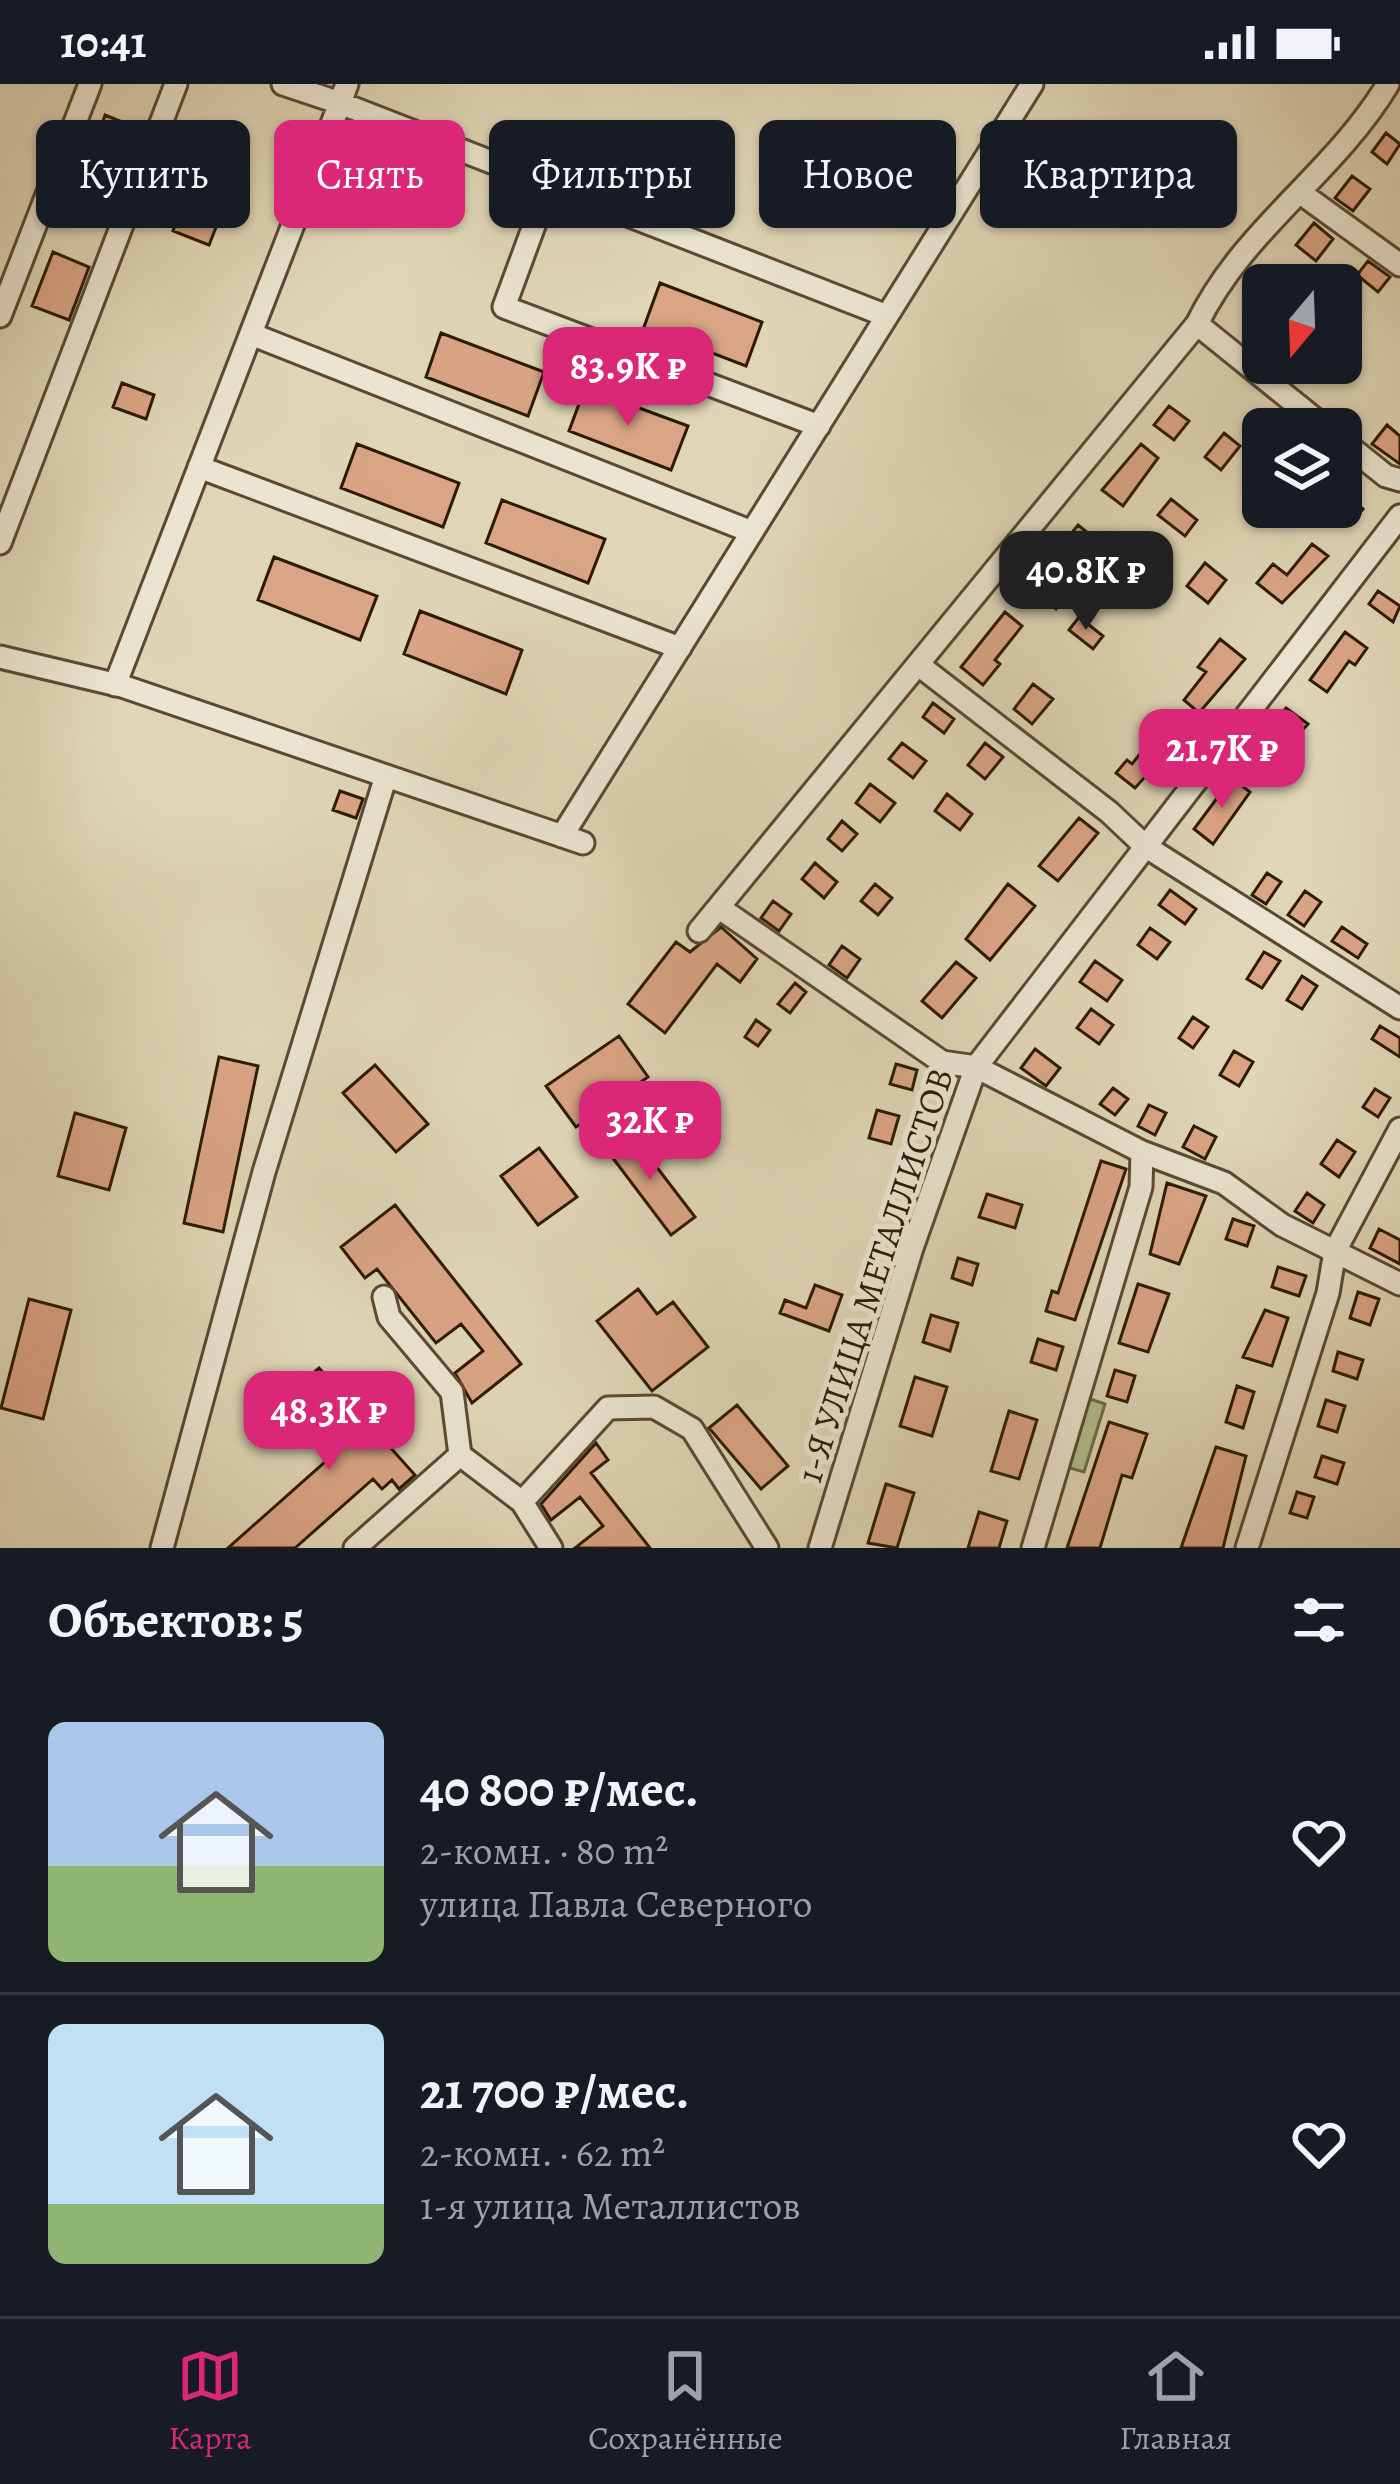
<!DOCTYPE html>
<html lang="ru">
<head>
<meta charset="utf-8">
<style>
	:root { --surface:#171b24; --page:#20242c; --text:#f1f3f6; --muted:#9ea1a6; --line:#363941; --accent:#db2777 }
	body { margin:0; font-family:Alegreya,serif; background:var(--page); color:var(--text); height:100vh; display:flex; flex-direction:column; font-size:45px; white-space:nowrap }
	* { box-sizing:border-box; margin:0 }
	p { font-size:39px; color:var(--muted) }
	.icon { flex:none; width:66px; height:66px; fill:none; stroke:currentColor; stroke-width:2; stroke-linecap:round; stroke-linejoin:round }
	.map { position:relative; height:1464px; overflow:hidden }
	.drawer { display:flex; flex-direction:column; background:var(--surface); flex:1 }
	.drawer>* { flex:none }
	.banner { position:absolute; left:36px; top:36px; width:1329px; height:108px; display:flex; gap:24px }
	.needle { width:78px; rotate:199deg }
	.tools { position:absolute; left:1242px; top:180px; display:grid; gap:24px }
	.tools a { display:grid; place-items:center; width:120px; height:120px; border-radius:18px; background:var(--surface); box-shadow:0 3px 9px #0004; font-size:60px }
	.price { position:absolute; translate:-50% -102px; padding:0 27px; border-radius:24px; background:var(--accent); color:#fff; font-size:39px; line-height:78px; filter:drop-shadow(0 3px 6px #0008) }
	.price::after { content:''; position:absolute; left:50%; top:72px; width:36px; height:27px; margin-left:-18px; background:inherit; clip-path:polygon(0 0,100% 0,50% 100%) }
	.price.current { background:#222; color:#fff }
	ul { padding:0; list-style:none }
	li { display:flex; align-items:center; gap:36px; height:300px; padding:0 48px }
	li+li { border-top:3px solid var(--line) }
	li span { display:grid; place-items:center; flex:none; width:336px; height:240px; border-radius:18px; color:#555 }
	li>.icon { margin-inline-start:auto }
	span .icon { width:144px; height:144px; fill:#fffc; stroke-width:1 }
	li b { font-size:51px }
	h2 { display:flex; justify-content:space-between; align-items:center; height:144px; padding:0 48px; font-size:51px }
	.pill { padding:0 42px; border-radius:18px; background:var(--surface); box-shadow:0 3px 9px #0004; font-size:42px; line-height:108px }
	.pill.current { background:var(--accent); color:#fff }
	.status { display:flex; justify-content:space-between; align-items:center; height:84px; padding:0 60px; background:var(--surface); direction:ltr }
	.status svg { height:33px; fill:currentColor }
	.menu { display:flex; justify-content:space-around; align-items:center; height:168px; border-top:3px solid var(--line); background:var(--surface); font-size:33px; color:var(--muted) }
	.menu a { display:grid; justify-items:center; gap:6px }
	.menu .current { color:var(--accent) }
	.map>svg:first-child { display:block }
	.green { fill:#b1be8f; stroke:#706c4a; stroke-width:3 }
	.building { fill:#daa585; stroke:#2e1a05; stroke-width:3 }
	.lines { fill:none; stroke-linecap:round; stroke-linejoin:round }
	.minor-casing { stroke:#5a4932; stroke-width:27 }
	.minor { stroke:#ebe4d0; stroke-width:21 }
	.labels { text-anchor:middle; stroke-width:10; stroke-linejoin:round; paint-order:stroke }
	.street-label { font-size:36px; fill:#2e1a05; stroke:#ebe4d0 }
</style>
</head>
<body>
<div class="status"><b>10:41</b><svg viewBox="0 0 49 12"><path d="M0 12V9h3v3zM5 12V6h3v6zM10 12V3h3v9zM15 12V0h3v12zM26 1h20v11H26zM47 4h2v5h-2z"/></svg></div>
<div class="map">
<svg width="1400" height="1464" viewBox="0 0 1400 1464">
	<rect width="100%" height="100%" fill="#e0d6b7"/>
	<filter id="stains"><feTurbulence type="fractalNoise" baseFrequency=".00167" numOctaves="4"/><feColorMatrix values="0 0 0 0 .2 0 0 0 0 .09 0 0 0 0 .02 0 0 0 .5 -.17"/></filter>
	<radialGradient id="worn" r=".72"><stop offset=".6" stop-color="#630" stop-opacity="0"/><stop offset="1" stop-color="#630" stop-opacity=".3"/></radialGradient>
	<path class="green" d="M1084,1313l21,7 -21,68 -21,-6z"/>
	<path class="building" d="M105,31l37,15 -20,52 -36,-13z
		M1386,49l14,11 -13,20 -15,-12z
		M202,70l37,15 -30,76 -36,-14z
		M1352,92l18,13 -17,22 -18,-13z
		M1314,139l19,16 -17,22 -20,-16z
		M53,168l36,15 -20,53 -37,-14z
		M1368,177l22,16 -12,15 -21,-17z
		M660,199l102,39 -16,44 -102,-39z
		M441,249l103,39 -16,44 -102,-39z
		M122,299l32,12 -8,24 -33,-12z
		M585,304l103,38 -17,44 -102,-39z
		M1169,322l20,15 -15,19 -20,-15z
		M1387,341l13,11v28l-28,-20z
		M1224,349l16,13 -19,24 -16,-13z
		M357,360l102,39 -16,44 -102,-39z
		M1141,360l17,14 -35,48 -21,-16z
		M1341,408l22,17 -13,16 -22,-18h13z
		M1171,415l26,21 -12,16 -27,-21z
		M502,416l103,39 -17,44 -102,-40z
		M1078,441l32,26 -12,15 -32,-26z
		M1312,460l16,12 -46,47 -25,-20 16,-19 14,11z
		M274,473l103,39 -17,44 -102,-40z
		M1205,479l21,17 -18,23 -21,-17z
		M1038,490l28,22 -10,13 -28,-22z
		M1378,507l22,15 -7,16 -24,-18z
		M420,527l102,39 -16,44 -102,-40z
		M1005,528l17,14 -27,34 5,4 -17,21 -22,-18z
		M1079,533l24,19 -10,13 -24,-19z
		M1345,548l22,16 -12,17 -6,-4 -22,31 -17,-12z
		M1220,555l25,20 -46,54 -15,-13 22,-28 -8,-5z
		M1033,600l20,15 -21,25 -18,-15z
		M933,619l21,16 -10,14 -21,-16z
		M1286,624l22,16 -43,47 -18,-14z
		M1162,642l17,13 -44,49 -19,-15 11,-13 5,4z
		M902,659l24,18 -13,17 -24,-19z
		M985,659l18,14 -18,22 -17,-14z
		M1232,694l18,14 -37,52 -19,-15z
		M870,700l25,19 -15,19 -24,-19z
		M340,707l23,8 -7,19 -23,-8z
		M947,710l25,20 -12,16 -25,-19z
		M1079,734l19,15 -40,48 -19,-15z
		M842,737l15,13 -15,17 -14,-12z
		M815,779l22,19 -13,16 -22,-19z
		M1267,789l14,9 -15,22 -14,-9z
		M875,800l17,14 -14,17 -17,-14z
		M1008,800l27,22 -45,54 -24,-21z
		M1170,806l26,19 -11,15 -26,-19z
		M1305,807l16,11 -17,24 -16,-11z
		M773,817l18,13 -12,17 -18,-13z
		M721,843l36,32 -17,23 -23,-18 -52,69 -37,-29 48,-62 14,10z
		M1342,843l25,17 -9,14 -26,-17z
		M1150,844l20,14 -13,17 -19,-14z
		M842,862l18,13 -13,19 -18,-13z
		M1264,868l16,9 -18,27 -15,-9z
		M1095,877l27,19 -15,21 -27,-19z
		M956,878l20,16 -34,40 -20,-17z
		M1302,892l15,10 -15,23 -15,-9z
		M795,899l11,9 -16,21 -12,-9z
		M1091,925l22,16 -14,19 -22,-16z
		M1193,933l15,10 -15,21 -14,-10z
		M756,936l14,10 -12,16 -13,-9z
		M1380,942l20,12v19l-28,-18z
		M619,952l29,41 -72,50 -30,-41z
		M1035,965l25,19 -14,18 -25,-18z
		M1234,967l19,11 -14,24 -19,-11z
		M219,973l39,9 -35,166 -39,-9z
		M896,980l21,6 -5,20 -22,-6z
		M375,981l53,59 -32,28 -53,-59z
		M1113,1004l15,11 -13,16 -15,-11z
		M1375,1005l15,9 -12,19 -15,-10z
		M1149,1021l17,8 -11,22 -17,-9z
		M877,1026l22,6 -8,28 -22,-6z
		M75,1029l51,15 -17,62 -51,-14z
		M1194,1042l22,11 -11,22 -22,-12z
		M629,1047l66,86 -24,18 -65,-86z
		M1337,1056l18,12 -16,25 -18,-13z
		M539,1064l38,49 -39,28 -37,-49z
		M1101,1077l25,8 -51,151 -29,-9 6,-20 6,2z
		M1167,1099l39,13 -27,68 -29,-10z
		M1307,1109l17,12 -11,18 -18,-12z
		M987,1110l35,11 -7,23 -36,-11z
		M395,1121l126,159 -49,39 -17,-30 28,-22 -22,-27 -25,19 -59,-74 -12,9 -24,-31z
		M1233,1135l21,7 -7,20 -21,-7z
		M1379,1145l21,11v24l-30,-16z
		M958,1174l20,6 -6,21 -20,-7z
		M1278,1183l28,9 -7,20 -27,-9z
		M1138,1200l31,10 -21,58 -29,-9z
		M815,1201l27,10 -13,36 -49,-18 5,-13 21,8z
		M638,1205l19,25 16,-12 35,45 -56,44 -55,-70z
		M1358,1208l21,7 -9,26 -20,-7z
		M29,1215l42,11 -28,109 -42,-11z
		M1265,1226l23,8 -16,48 -29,-9z
		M931,1231l27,8 -8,28 -27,-9z
		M1038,1255l25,8 -7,23 -25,-8z
		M1338,1268l25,8 -6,19 -24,-8z
		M319,1284l96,107 -16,14 -7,-9 -10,9 -9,-10 -78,69h-67l117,-104 -49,-56z
		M1115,1286l20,6 -8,26 -20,-6z
		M915,1293l32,10 -15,49 -32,-10z
		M1237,1302l17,6 -11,36 -17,-6z
		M1326,1316l19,6 -8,26 -19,-6z
		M737,1321l51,61 -27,23 -52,-61z
		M1009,1327l28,9 -18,59 -28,-8z
		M1109,1338l38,12 -15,44 -10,-3 -22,73h-33z
		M596,1359l12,17 -17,13 59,75h-75l28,-22 -23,-29 -29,23 -10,-16z
		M1216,1363l30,9 -23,92h-42z
		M1322,1372l22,7 -7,21 -22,-7z
		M886,1400l28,9 -17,55 -29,-5z
		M1297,1408l17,5 -7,21 -17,-5z
		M979,1428l28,9 -8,27h-31z"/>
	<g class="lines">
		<g class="minor-casing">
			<path id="minor" d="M283,0l57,19 7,-19
				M549,101l-45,122 315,119
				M1302,110l98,71
				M0,232l90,-232
				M1197,240l130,105
				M251,250l501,198
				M1341,356l45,36 14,4
				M199,383l481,181
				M0,459l176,-459
				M0,573l122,29 461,157
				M920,582l189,146 36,34 255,162
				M115,601l225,-582 547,213
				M562,752l470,-752
				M721,825l221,153 34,5 166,85 82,31 58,42 118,59
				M699,847l498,-607c46,-95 137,-150 191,-240
				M384,1213l5,20 63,75 8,63 62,47 29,46
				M522,1418l86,-94 46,-1 38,22 75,119
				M162,1464l102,-376 121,-393
				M355,1464l105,-93
				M820,1464l92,-300 64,-181 424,-551
				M1033,1464l108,-361 1,-35
				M1247,1464l81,-255 7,-42 65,-122"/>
		</g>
		<use href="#minor" class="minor"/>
	</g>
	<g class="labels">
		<g class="street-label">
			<text transform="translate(874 1191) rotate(-72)" y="13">1-Я УЛИЦА МЕТАЛЛИСТОВ</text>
		</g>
	</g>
	<rect width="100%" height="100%" filter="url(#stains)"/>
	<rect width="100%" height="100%" fill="url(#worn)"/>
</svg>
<div class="tools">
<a><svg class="needle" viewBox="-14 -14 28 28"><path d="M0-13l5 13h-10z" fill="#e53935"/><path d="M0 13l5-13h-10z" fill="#9ea1a6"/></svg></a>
<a><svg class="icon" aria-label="layers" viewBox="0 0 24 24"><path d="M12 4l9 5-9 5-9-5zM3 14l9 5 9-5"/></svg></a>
</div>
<b class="price" style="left:628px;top:345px">83.9K ₽</b>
<b class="price current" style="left:1086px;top:549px">40.8K ₽</b>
<b class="price" style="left:1222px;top:727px">21.7K ₽</b>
<b class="price" style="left:650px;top:1099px">32K ₽</b>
<b class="price" style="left:329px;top:1389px">48.3K ₽</b>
<div class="banner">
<a class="pill">Купить</a>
<a class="pill current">Снять</a>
<a class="pill">Фильтры</a>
<a class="pill">Новое</a>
<a class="pill">Квартира</a>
</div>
</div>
<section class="drawer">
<h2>Объектов: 5<svg class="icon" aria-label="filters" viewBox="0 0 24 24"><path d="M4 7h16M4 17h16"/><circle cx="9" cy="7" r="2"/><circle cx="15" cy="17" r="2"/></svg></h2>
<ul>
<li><span style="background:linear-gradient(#a9c7e8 60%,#8fb573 0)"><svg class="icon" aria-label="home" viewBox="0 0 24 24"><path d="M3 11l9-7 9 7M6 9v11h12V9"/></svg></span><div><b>40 800 ₽/мес.</b><p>2-комн. · 80 m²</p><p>улица Павла Северного</p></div><svg class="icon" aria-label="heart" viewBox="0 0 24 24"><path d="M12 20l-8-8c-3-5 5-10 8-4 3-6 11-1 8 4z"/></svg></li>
<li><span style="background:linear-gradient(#bfe0f5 75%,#8fb573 0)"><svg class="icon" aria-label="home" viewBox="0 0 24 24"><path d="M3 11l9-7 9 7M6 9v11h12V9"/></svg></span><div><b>21 700 ₽/мес.</b><p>2-комн. · 62 m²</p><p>1-я улица Металлистов</p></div><svg class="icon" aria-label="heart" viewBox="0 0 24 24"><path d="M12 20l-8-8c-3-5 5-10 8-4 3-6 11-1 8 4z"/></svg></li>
</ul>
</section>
<nav class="menu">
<a class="current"><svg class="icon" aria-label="map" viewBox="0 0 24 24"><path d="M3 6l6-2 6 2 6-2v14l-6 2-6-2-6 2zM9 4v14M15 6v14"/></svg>Карта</a>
<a><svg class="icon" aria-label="saved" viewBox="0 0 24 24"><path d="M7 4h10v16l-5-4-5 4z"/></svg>Сохранённые</a>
<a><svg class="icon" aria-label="home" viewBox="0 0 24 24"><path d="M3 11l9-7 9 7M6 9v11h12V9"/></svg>Главная</a>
</nav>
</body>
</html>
